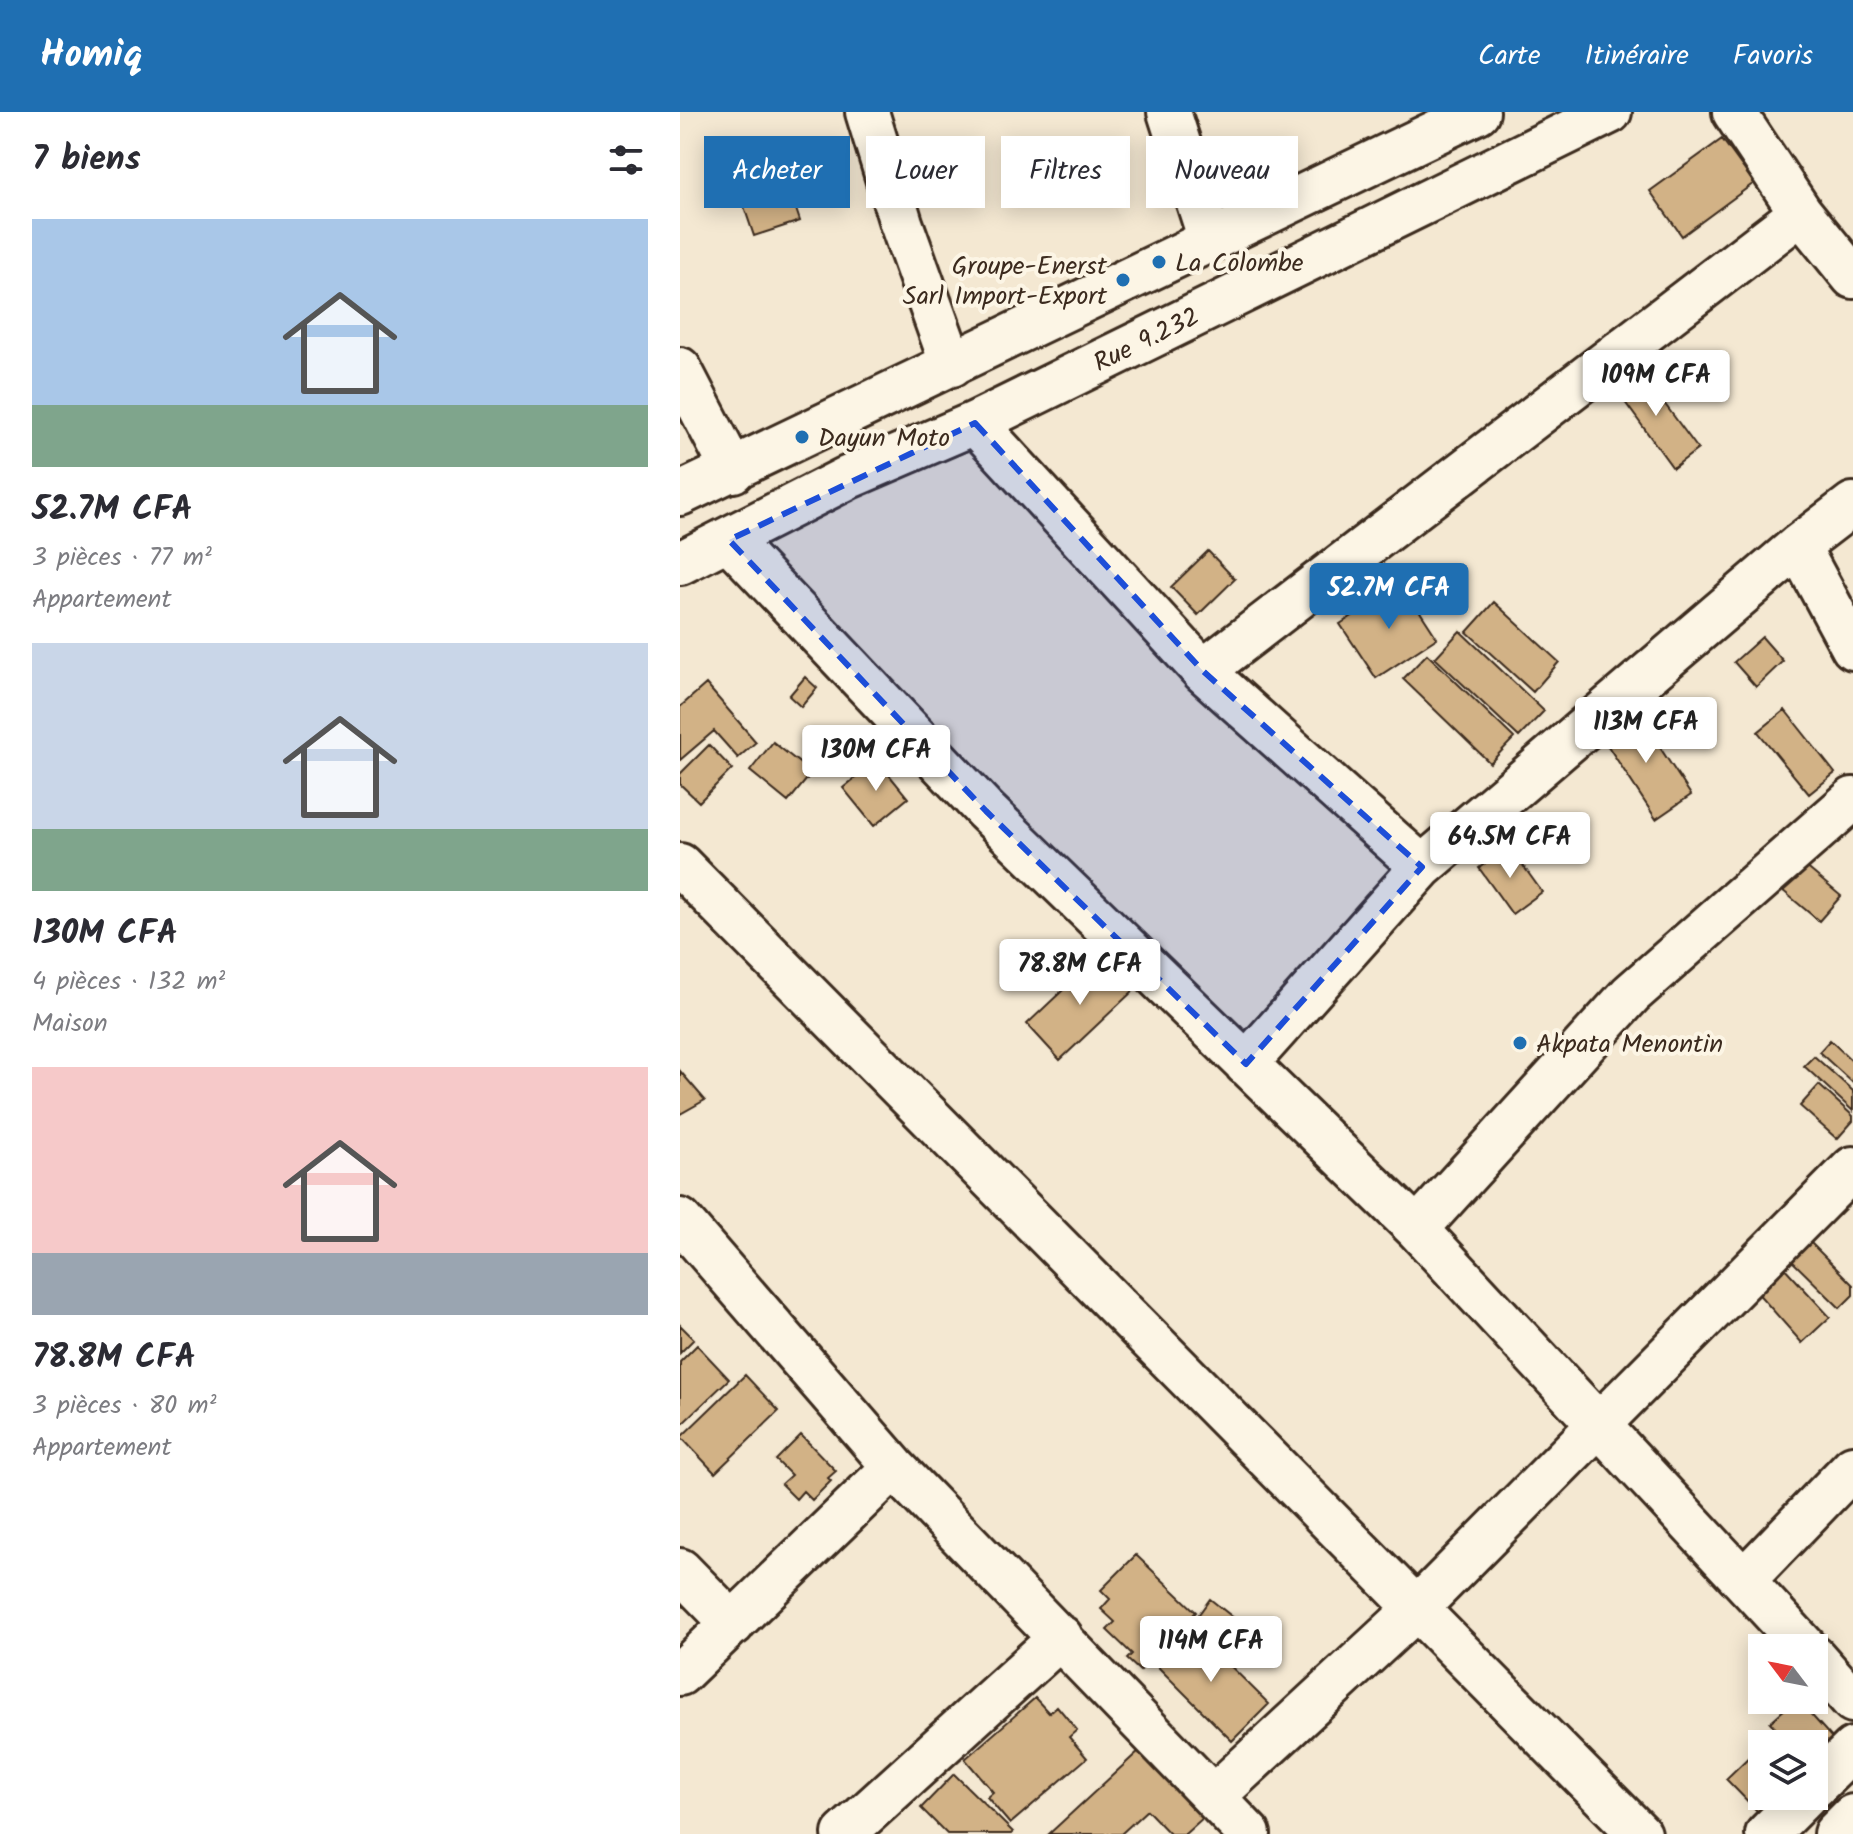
<!DOCTYPE html>
<html lang="fr">
<head>
<meta charset="utf-8">
<style>
	:root { --surface:#fff; --page:#f2f2f3; --text:#2b2b33; --muted:#7c7c81; --accent:#1f6fb2 }
	body { margin:0; font-family:Kalam,sans-serif; background:var(--page); color:var(--text); height:100vh; display:flex; flex-direction:column; font-size:30px; white-space:nowrap }
	* { box-sizing:border-box; margin:0 }
	p { font-size:26px; color:var(--muted) }
	.icon { flex:none; width:44px; height:44px; fill:none; stroke:currentColor; stroke-width:2; stroke-linecap:round; stroke-linejoin:round }
	.map { position:relative; flex:1; overflow:hidden }
	.side { display:flex; flex-direction:column; background:var(--surface); width:680px }
	.side>* { flex:none }
	.top-card { position:absolute; left:24px; top:24px; width:760px; height:72px; display:flex; gap:16px }
	.needle { width:52px; rotate:302deg }
	.fabs { position:absolute; left:1068px; top:1522px; display:grid; gap:16px }
	.fabs a { display:grid; place-items:center; width:80px; height:80px; border-radius:0px; background:var(--surface); box-shadow:0 4px 20px #0003; font-size:40px }
	.price { position:absolute; translate:-50% -68px; padding:0 18px; border-radius:8px; background:#fff; color:#222; font-size:26px; line-height:52px; filter:drop-shadow(0 2px 4px #0008) }
	.price::after { content:''; position:absolute; left:50%; top:48px; width:24px; height:18px; margin-left:-12px; background:inherit; clip-path:polygon(0 0,100% 0,50% 100%) }
	.price.current { background:var(--accent); color:#fff }
	ul { padding:0; list-style:none }
	li { display:grid; align-content:center; gap:16px; height:424px; padding:0 32px }
	li span { display:grid; place-items:center; height:248px; border-radius:0px; color:#555 }
	li>.icon { margin-inline-start:auto }
	span .icon { width:144px; height:144px; fill:#fffc; stroke-width:1 }
	li b { font-size:34px }
	h2 { display:flex; justify-content:space-between; align-items:center; height:96px; padding:0 32px; font-size:34px }
	.tag { padding:0 28px; border-radius:0px; background:var(--surface); box-shadow:0 4px 20px #0003; font-size:28px; line-height:72px }
	.tag.current { background:var(--accent); color:#fff }
	header { display:flex; align-items:center; gap:48px; box-sizing:border-box; height:112px; padding:0 40px; background:var(--accent); color:#fff }
	header strong { font-size:38px }
	nav { display:flex; gap:44px; margin-inline-start:auto; font-size:28px }
	main { display:flex; flex:1; min-height:0 }
	.map>svg:first-child { display:block }
	.building { fill:#d2b286; stroke:#3b2a1e; stroke-width:2 }
	.lines { fill:none; stroke-linecap:round; stroke-linejoin:round }
	.minor-casing { stroke:#3b2a1e; stroke-width:48 }
	.highway-casing { stroke:#3b2a1e; stroke-width:50 }
	.minor { stroke:#fcf5e5; stroke-width:42 }
	.highway { stroke:#fcf5e5; stroke-width:44 }
	.marked { fill:#1d4ed8; fill-opacity:0.2; stroke:#1d4ed8; stroke-width:6; stroke-dasharray:16 10; stroke-linejoin:round }
	.poi-dot { fill:#1f6fb2; stroke:#fcf5e5; stroke-width:3 }
	.labels { text-anchor:middle; stroke-width:8; stroke-linejoin:round; paint-order:stroke }
	.poi-label { font-size:26px; fill:#3b2a1e; stroke:#fcf5e5; text-anchor:start }
	.street-label { font-size:26px; fill:#3b2a1e; stroke:#fcf5e5 }
</style>
</head>
<body>
<header>
<strong>Homiq</strong>
<nav><a>Carte</a><a>Itinéraire</a><a>Favoris</a></nav>
</header>
<main>
<section class="side">
<h2>7 biens<svg class="icon" aria-label="filters" viewBox="0 0 24 24"><path d="M4 7h16M4 17h16"/><circle cx="9" cy="7" r="2"/><circle cx="15" cy="17" r="2"/></svg></h2>
<ul>
<li><span style="background:linear-gradient(#a9c7e8 75%,#7fa58c 0)"><svg class="icon" aria-label="home" viewBox="0 0 24 24"><path d="M3 11l9-7 9 7M6 9v11h12V9"/></svg></span><div><b>52.7M CFA</b><p>3 pièces · 77 m²</p><p>Appartement</p></div></li>
<li><span style="background:linear-gradient(#c9d6e8 75%,#7fa58c 0)"><svg class="icon" aria-label="home" viewBox="0 0 24 24"><path d="M3 11l9-7 9 7M6 9v11h12V9"/></svg></span><div><b>130M CFA</b><p>4 pièces · 132 m²</p><p>Maison</p></div></li>
<li><span style="background:linear-gradient(#f6c9c9 75%,#9aa5b1 0)"><svg class="icon" aria-label="home" viewBox="0 0 24 24"><path d="M3 11l9-7 9 7M6 9v11h12V9"/></svg></span><div><b>78.8M CFA</b><p>3 pièces · 80 m²</p><p>Appartement</p></div></li>
</ul>
</section>
<div class="map">
<svg width="1173" height="1722" viewBox="0 0 1173 1722">
	<rect width="100%" height="100%" fill="#f4e8d2"/>
	<filter id="ink" filterUnits="userSpaceOnUse"><feTurbulence type="fractalNoise" baseFrequency=".0125" numOctaves="2"/><feDisplacementMap in="SourceGraphic" scale="16" xChannelSelector="R" yChannelSelector="G"/><feConvolveMatrix kernelMatrix="1 2 1 2 8 2 1 2 1" color-interpolation-filters="sRGB"/></filter>
	<g filter="url(#ink)">
		<path class="building" d="M1042,27l32,44 -72,53 -32,-45z
			M101,52l19,57 -46,15 -19,-56z
			M959,257l59,80 -25,19 -59,-81z
			M528,439l27,28 -37,36 -27,-28z
			M722,472l35,54 -61,40 -36,-54z
			M814,490l65,60 -26,30 -66,-60z
			M780,519l84,80 -25,26 -84,-79z
			M1082,525l21,24 -27,26 -22,-25z
			M747,542l87,84 -24,25 -87,-84z
			M125,565l12,11 -16,19 -12,-11z
			M26,572l50,58 -18,16 -24,-27 -34,29v-53z
			M1105,598l50,63 -26,21 -51,-62z
			M956,599l55,84 -35,24 -56,-85z
			M93,630l39,31 -24,29 -38,-31z
			M29,633l23,24 -33,33 -19,-18v-10z
			M197,648l31,38 -34,28 -31,-38z
			M829,734l33,46 -30,22 -33,-46z
			M1124,753l37,31 -22,25 -37,-31z
			M421,842l33,36 -74,70 -33,-36z
			M1150,928l23,22v21l-34,-31z
			M1134,944l39,35v20l-49,-45z
			M0,959l25,29 -25,14z
			M1139,973l34,31v5l-16,18 -37,-33z
			M1126,1126l47,47v10l-13,13 -53,-52z
			M1102,1153l48,52 -28,26 -47,-53z
			M0,1213l14,14 -14,14z
			M17,1233l32,34 -49,47v-64z
			M65,1263l34,36 -64,62 -34,-36z
			M121,1323l35,36 -8,7 3,3 -19,19 -9,-9 -7,8 -15,-15 10,-9 -15,-15z
			M456,1443l60,57 -56,59 -13,-12 5,-5 -25,-24 8,-8 -14,-13 9,-10 -9,-9z
			M530,1487l25,20 -16,22 -25,-20z
			M510,1514l79,78 -37,37 -78,-78z
			M355,1586l14,15 8,-7 20,24 -8,7 18,21 -77,66 -23,-27 6,-5 -28,-33z
			M1115,1588h3l35,39 -19,17v-12h-25l-19,-22z
			M461,1637l63,68 -19,17h-15l-23,-24 -26,24h-72z
			M1075,1639l7,7v38h25l-23,22 -38,-39z
			M274,1662l59,58 -2,2h-64l-26,-26z"/>
		<g class="lines">
			<g class="minor-casing">
				<path id="minor" d="M187,0l34,111 51,142
					M489,0l41,128
					M1054,0l67,101 52,64
					M0,257l53,102
					M295,311l228,248 219,196
					M0,382l798,-382
					M49,428l257,271 431,418 389,419
					M1118,434l55,102
					M0,451l167,-85 128,-55 635,-311
					M523,559l598,-458
					M0,753l960,969
					M566,952l176,-197 376,-321 55,-42
					M0,1108l214,247 355,367
					M737,1117l214,-235 222,-195
					M0,1458l53,54
					M1065,1467l108,-112
					M1134,1545l39,44
					M0,1562l214,-207
					M1134,1675l39,-38
					M534,1684l202,-187 437,-441
					M164,1722l217,-197
					M1087,1722l38,-38"/>
			</g>
			<g class="highway-casing">
				<path id="highway" d="M1156,1722l17,-17"/>
			</g>
			<use href="#minor" class="minor"/>
			<use href="#highway" class="highway"/>
		</g>
	</g>
	<path class="marked" d="M295,311l228,248 219,196 -176,197 -260,-253 -257,-271z"/>
	<g class="poi-dot">
		<circle cx="479" cy="150" r="8"/>
		<circle cx="443" cy="168" r="8"/>
		<circle cx="122" cy="325" r="8"/>
		<circle cx="840" cy="931" r="8"/>
	</g>
	<g class="labels">
		<g class="poi-label">
			<text x="495" y="159">La Colombe</text>
			<text x="427" y="162" text-anchor="end">Groupe-Enerst<tspan x="427" dy="30">Sarl Import-Export</tspan></text>
			<text x="138" y="334">Dayun Moto</text>
			<text x="856" y="940">Akpata Menontin</text>
		</g>
		<g class="street-label">
			<text transform="translate(466 227) rotate(-26)" y="9">Rue 9.232</text>
		</g>
	</g>
</svg>
<div class="fabs">
<a><svg class="needle" viewBox="-14 -14 28 28"><path d="M0-13l5 13h-10z" fill="#e53935"/><path d="M0 13l5-13h-10z" fill="#7c7c81"/></svg></a>
<a><svg class="icon" aria-label="layers" viewBox="0 0 24 24"><path d="M12 4l9 5-9 5-9-5zM3 14l9 5 9-5"/></svg></a>
</div>
<b class="price" style="left:976px;top:306px">109M CFA</b>
<b class="price current" style="left:709px;top:519px">52.7M CFA</b>
<b class="price" style="left:966px;top:653px">113M CFA</b>
<b class="price" style="left:196px;top:681px">130M CFA</b>
<b class="price" style="left:830px;top:768px">64.5M CFA</b>
<b class="price" style="left:400px;top:895px">78.8M CFA</b>
<b class="price" style="left:531px;top:1572px">114M CFA</b>
<div class="top-card">
<a class="tag current">Acheter</a>
<a class="tag">Louer</a>
<a class="tag">Filtres</a>
<a class="tag">Nouveau</a>
</div>
</div>
</main>
</body>
</html>
